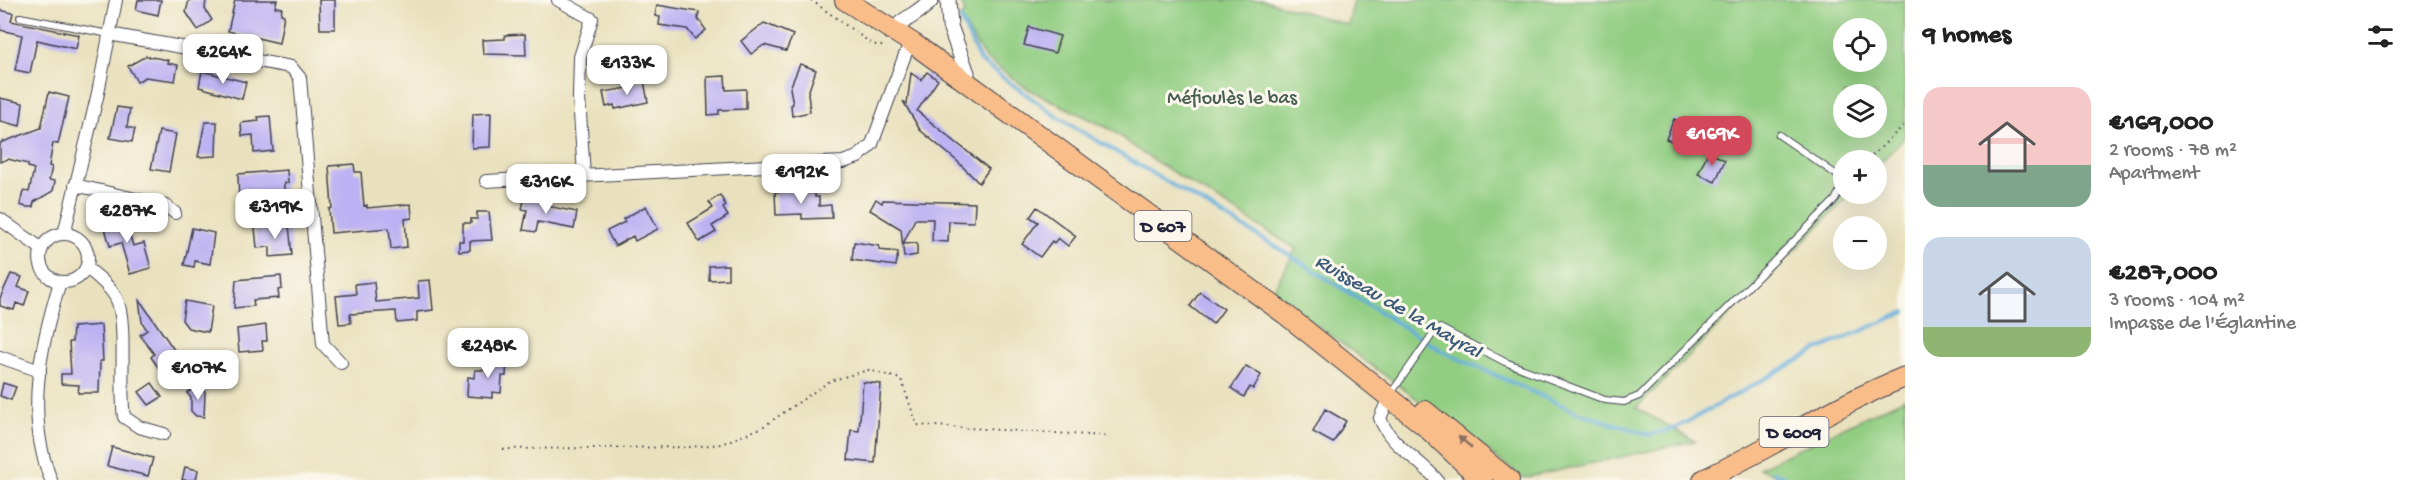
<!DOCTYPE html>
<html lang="en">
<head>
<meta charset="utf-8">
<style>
	:root { --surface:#fff; --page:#f2f2f2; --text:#222; --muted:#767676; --accent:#d1495b }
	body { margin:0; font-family:"Gochi Hand",sans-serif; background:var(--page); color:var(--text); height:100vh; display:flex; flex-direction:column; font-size:22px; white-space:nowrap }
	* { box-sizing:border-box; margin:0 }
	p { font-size:20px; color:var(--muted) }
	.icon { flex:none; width:33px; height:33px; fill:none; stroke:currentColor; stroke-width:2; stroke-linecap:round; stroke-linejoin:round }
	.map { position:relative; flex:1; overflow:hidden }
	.drawer { display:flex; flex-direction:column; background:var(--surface); width:510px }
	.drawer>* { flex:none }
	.controls { position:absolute; left:1833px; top:18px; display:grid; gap:12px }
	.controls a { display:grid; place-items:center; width:54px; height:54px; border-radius:50%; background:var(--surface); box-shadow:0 6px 24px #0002; font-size:30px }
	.price { position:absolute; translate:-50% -51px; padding:0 14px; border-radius:12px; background:#fff; color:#222; font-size:20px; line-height:39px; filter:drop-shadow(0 2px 3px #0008) }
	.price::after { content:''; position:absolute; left:50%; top:36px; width:18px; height:14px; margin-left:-9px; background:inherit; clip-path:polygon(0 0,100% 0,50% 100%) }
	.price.active { background:var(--accent); color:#fff }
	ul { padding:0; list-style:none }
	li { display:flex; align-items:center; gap:18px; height:150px; padding:0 18px }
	li span { display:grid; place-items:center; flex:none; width:168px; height:120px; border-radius:18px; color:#555 }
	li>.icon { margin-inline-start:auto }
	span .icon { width:72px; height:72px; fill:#fffc; stroke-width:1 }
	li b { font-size:26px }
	h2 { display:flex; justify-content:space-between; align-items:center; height:72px; padding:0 18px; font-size:26px }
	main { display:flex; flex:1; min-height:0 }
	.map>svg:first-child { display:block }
	.green { fill:#92ce82; stroke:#5a785e; stroke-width:1.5; fill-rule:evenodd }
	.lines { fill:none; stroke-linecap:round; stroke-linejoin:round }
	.stream { stroke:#63addb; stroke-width:4 }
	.building { fill:#bbb1f3 }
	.service-casing { stroke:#403f4e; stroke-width:8 }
	.minor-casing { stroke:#403f4e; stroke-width:14 }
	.tertiary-casing { stroke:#403f4e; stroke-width:17 }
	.primary-casing { stroke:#403f4e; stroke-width:22 }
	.path { stroke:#403f4e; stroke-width:2; stroke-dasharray:1.5 4.5; stroke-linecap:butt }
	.service { stroke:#fff; stroke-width:6 }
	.minor { stroke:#fff; stroke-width:12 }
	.tertiary { stroke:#fff; stroke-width:15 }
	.primary { stroke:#f8bd89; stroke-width:20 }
	.oneway { fill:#8d7062 }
	.labels { text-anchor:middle; stroke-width:6; stroke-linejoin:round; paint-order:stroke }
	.shield { fill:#fbf7ec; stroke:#636270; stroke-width:1.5 }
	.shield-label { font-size:18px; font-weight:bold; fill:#22223b }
	.park-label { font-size:20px; fill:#495e54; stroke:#fbf7ec }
	.water-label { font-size:21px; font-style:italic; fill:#3c5a7b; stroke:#fbf7ec }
</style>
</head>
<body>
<main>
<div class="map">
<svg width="1905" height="480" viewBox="0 0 1905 480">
	<rect width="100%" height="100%" fill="#fbf7ec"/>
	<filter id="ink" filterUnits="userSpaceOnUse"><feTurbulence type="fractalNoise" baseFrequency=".0167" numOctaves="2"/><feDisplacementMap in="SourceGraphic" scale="12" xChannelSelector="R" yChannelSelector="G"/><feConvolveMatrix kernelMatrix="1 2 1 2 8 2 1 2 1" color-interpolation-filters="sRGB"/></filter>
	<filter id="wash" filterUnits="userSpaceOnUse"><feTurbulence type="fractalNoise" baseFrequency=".008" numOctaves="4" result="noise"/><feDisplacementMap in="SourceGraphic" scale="24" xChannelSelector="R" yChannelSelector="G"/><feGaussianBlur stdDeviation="1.35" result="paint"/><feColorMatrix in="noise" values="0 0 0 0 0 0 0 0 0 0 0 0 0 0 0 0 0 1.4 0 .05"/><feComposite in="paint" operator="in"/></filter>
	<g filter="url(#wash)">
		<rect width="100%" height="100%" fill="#e9e1bd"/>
		<path class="green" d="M960,0h304l84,25 6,-25h551v137l-28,30 -1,-7h-32v34h7l-215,214 59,33 -171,37 -252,-186 24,-43 -154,-96 -30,-23 -82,-40 -45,-32 -25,-40 5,-6zM1844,28h32v34h-32zM1844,94h32v34h-32z
			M1905,398v82h-120l-26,-12z"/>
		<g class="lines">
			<path class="stream" d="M960,18l20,43 79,57 216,128 167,105 135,61 72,23 27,-7 141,-78 88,-38
				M1773,472l19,8"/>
		</g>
		<g id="blocks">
			<path class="building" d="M138,0h23l-3,15 -22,-5z
				M189,0h17l-1,9 7,11 -14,10 -12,-18z
				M235,0h42l-2,7 7,1 -1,6 3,1 -5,28 -51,-12z
				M319,0h16v29h-15z
				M657,5l42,7 -1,7 8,11 -11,9 -8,-10 -28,-4 1,-8 -5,-1z
				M0,10l13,3 -2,8 68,14 -3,14 -39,-9 -7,33 -15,-3 7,-35 -22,-5z
				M764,23l29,12 -7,16 -22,-6 -13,9 -10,-13z
				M1029,27l31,9 -5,17 -31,-8z
				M525,34l1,21 -43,-1 -1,-14 23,-1v-4z
				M146,56l22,4 -1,3 11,2 -3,16 -30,-4 -8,5 -9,-16z
				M800,64l16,6 -8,23 2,19 -18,4 -1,-11 2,-1 -3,-16z
				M202,71l44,11 -4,17 -43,-12z
				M927,72l11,8 -21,31 72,58 -10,14 -22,-22 -37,-31 -17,-29 4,3 4,-31 10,7z
				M725,76l1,14 20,-1v20l-27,1v4l-11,1 -1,-38z
				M644,81l4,21 -33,7 -1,-4 -8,2 -3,-15 26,-4 -1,-4z
				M49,92l20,5 -11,47 -5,-1 -4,23 3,1 -3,13 6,1 -2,10 -19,11 -1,5h-7l-6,-2 3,-14 6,1 5,-23 -6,-2v-3l-20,-5 -8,3v-19l41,-15z
				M0,98l23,5 -3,23 -20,-5z
				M117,107l13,2 -3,18 8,2 -3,13 -22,-4z
				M491,113l-1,34 -18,1 1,-34z
				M270,116l3,35 -19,2 -1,-18 -11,1 -1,-13 18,-2 -1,-4z
				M1674,119l15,6 -8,20 -15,-6z
				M205,122h12l-1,34 -18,1z
				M159,131l17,3 -7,38 -18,-3z
				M1708,152l17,8 -10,22 -17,-8z
				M354,164l1,8h6l3,34 3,-1v3l44,-4 1,14 -7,1 2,28 -16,2 -2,-21 -58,5 -2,-24 3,-1 -3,-42z
				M287,170l1,13h-4v10l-34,2 1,9 -12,1 -1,-31z
				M810,190l1,3h4v4h4v9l12,-1 1,13 -30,1v-5l-26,1 -1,-23z
				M720,195l6,11 -3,2 5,8 -16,10 4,6 -17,10 -11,-19 25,-15 -4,-6z
				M525,196l18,4 -1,5 35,7 -3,17 -36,-7 -2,10 -13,-2 4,-20 -5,-1z
				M876,199l6,4 1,-3 92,3 -1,19 -25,-1 -1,21 -16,-1 1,-22h-18l-12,25 14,-1v12l-13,2 -3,-28 -31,-19z
				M646,206l12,23 -23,12 -2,-5 -18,10 -8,-15 18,-9 -2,-3z
				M1037,207l39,29 -8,10 -10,-8 -4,5 -2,-2 -12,16 -18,-13 16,-22 -8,-5z
				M477,212h12l3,28 -22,1v9l-11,1v-10h4v-18h8v-4h6z
				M124,215l9,31 11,-3 7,25 -21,6 -9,-31 -11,3 -7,-25z
				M289,225l3,30 -22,2v-10l-13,1 -2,-20z
				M192,228l22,5 -4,31 -15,-3 -1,6 -10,-2z
				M854,242l25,4v4l19,2 -2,14 -44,-6z
				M728,265v14l-19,1v-14z
				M11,274l11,3 -4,10 11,4 -5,15 -8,-3 -2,7 -14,-4v-8z
				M281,276l1,13 -4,1 1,8 -26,2 1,6 -20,2 2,-28z
				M430,280l3,30 -16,2v9l-20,2 -1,-12 -46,3 1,9 -12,1 -3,-28 20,-2 -1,-10 19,-2 2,20 43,-4 -1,-17z
				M1200,292l24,17 -11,15 -23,-18z
				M139,299l40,58 -19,13 -9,-13 3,-3 -14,-19 7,-5 -5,-8z
				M185,301l27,5 -4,26 -20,-4 -6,-8z
				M101,325l2,36h-3l-1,32h-21l1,-8 -18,-1v-10h10l-2,-32h3l1,-15z
				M266,325l1,16h-5l1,9 -24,2 -2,-23z
				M490,357l17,1 -1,18h-4l-1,17 -9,-1v6l-25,-2 1,-19 6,1 1,-8h14z
				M1246,366l15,9 -8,14 -3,-2 -6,10 -13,-9z
				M863,382l18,2 -6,79 -27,-3 3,-30 8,1z
				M3,383l13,4 -5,13 -11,-4z
				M152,383l10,14 -13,8 -10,-13z
				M199,384l6,8 -1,25 -8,-1 -5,-5v-13l-4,-5z
				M1325,409l21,12 -13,22 -20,-11z
				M112,447l41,11 -5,18 -41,-10z
				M185,467l13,3 -2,10h-14z"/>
		</g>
	</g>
	<g filter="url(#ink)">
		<use href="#blocks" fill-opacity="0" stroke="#403f4e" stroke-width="1.5"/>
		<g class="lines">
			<g class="service-casing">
				<path id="service" d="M20,17l89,17
					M1394,389l38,-54 8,-7 65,34 100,38 19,2 15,-6 196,-196 8,-15 -6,-10 -58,-40"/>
			</g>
			<g class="minor-casing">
				<path id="minor" d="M558,0l34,19 -12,38 -1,40 5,79
					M109,34l182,33 9,11 23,266 18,19
					M486,181l357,-19 15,-5 14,-13 34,-92 8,-8
					M75,185l91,21 9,7
					M0,219l42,30
					M40 258a24 24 0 1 1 48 0a24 24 0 1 1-48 0Z
					M64,234l34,-141 18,-93
					M87,268c10,8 23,18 29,30 12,21 3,89 8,119l15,10 25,7
					M0,357l40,14
					M1391,393l-11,25c10,28 39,40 57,62
					M51,480c-26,-65 -11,-133 9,-198"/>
			</g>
			<g class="tertiary-casing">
				<path id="tertiary" d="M948,0l2,26 17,47
					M900,24c11,-9 22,-13 31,-24"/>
			</g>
			<g class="primary-casing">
				<path id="primary" d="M845,0l69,44 371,270 140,112 57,54
					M1425,411l84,69
					M1703,480c68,-32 131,-75 202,-103"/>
			</g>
			<path class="path" d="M811,0l61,44 14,3
				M1868,160l37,-36
				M503,449l187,-2 31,-3 40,-16 69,-47 38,-11 33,9 16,46 189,11"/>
			<use href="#service" class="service"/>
			<use href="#minor" class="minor"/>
			<use href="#tertiary" class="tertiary"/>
			<use href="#primary" class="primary"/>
		</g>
		<defs><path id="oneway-solid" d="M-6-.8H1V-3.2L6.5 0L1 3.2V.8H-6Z" transform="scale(1.5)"/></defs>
		<use class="oneway" href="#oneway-solid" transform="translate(1465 442) rotate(-140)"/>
	</g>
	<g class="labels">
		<g class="shield">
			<rect x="1134.5" y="211" width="57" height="30" rx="4.5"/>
			<rect x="1759.5" y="417" width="69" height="30" rx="4.5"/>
		</g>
		<g class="shield-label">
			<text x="1163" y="232">D 607</text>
			<text x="1794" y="438">D 6009</text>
		</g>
		<g class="park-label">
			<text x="1232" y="103">Méfioulès le bas</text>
		</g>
		<g class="water-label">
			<text transform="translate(1399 305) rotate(30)" y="7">Ruisseau de la Mayral</text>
		</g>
	</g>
</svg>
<div class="controls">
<a><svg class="icon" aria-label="locate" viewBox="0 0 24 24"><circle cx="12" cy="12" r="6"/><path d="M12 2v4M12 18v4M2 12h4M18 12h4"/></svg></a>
<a><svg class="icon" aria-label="layers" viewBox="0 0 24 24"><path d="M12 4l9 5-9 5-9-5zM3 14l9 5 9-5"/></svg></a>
<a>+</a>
<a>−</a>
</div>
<b class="price" style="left:223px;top:85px">€264K</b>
<b class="price" style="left:627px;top:96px">€133K</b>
<b class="price active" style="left:1712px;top:167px">€169K</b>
<b class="price" style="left:801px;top:205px">€192K</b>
<b class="price" style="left:546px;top:215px">€316K</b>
<b class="price" style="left:275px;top:240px">€319K</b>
<b class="price" style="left:127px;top:244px">€287K</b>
<b class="price" style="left:488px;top:379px">€248K</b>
<b class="price" style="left:198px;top:401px">€107K</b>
</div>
<section class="drawer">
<h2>9 homes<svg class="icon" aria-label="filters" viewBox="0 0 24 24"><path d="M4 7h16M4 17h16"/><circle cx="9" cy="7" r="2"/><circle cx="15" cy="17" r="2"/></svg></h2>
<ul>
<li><span style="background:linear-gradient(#f6c9c9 65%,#7fa58c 0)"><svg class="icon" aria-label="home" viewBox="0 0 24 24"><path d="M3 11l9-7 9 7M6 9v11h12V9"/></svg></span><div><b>€169,000</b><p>2 rooms · 78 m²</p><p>Apartment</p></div></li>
<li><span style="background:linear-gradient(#c9d6e8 75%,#8fb573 0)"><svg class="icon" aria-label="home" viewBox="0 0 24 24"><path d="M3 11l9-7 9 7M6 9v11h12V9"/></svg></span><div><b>€287,000</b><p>3 rooms · 104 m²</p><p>Impasse de l'Églantine</p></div></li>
</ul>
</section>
</main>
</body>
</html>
